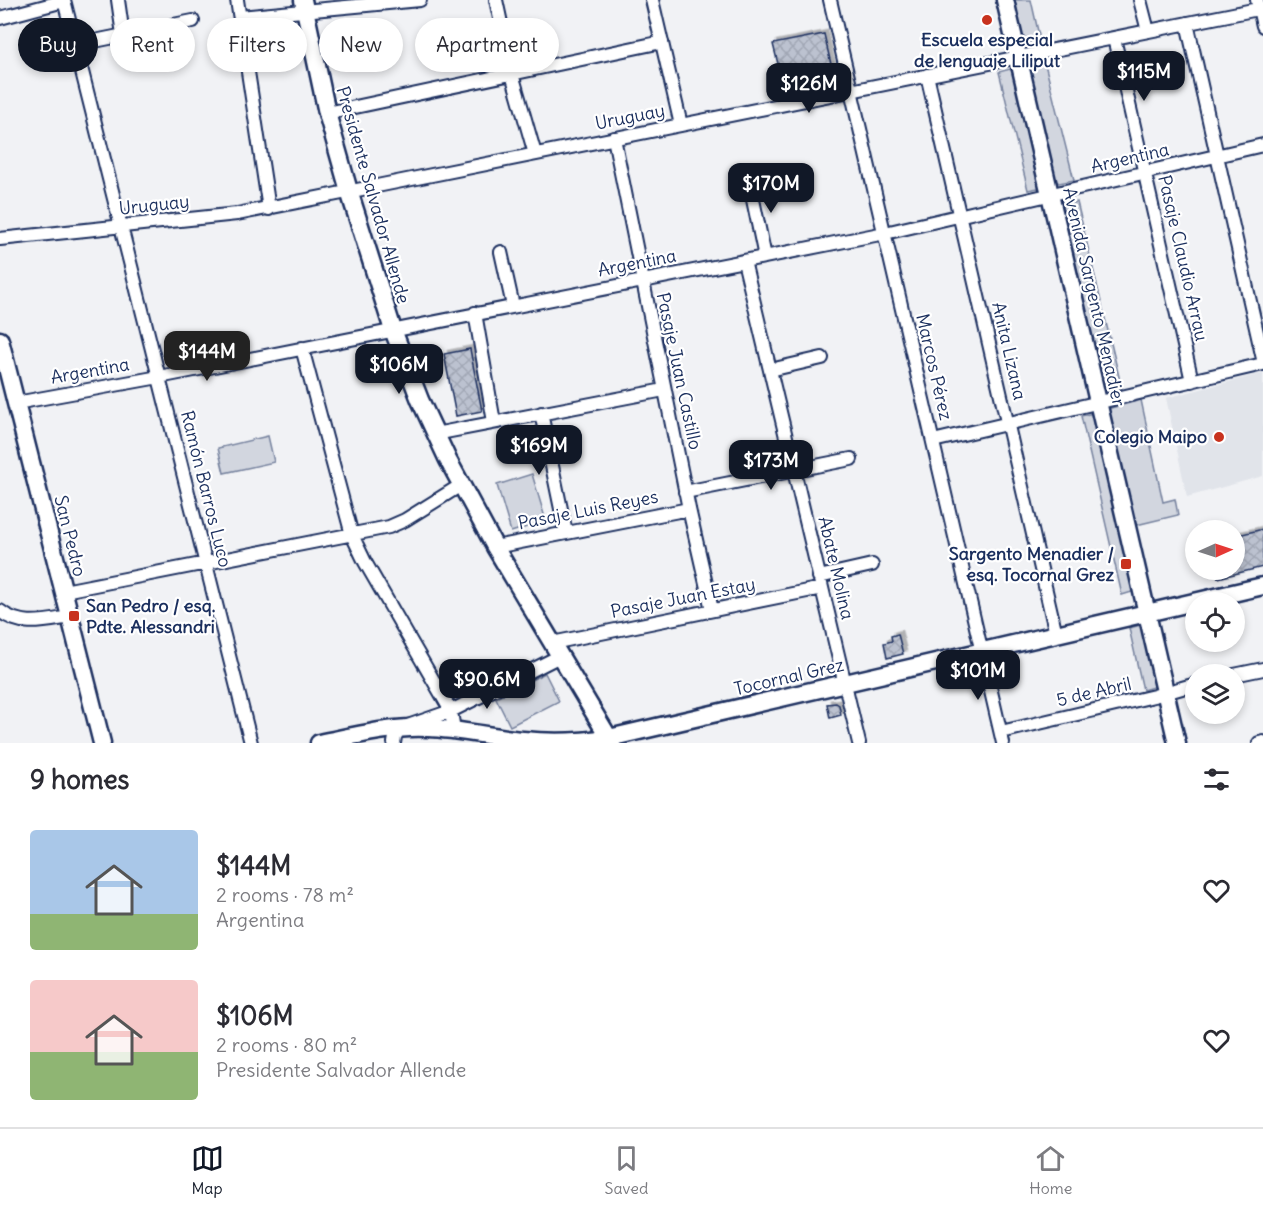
<!DOCTYPE html>
<html lang="en">
<head>
<meta charset="utf-8">
<style>
	:root { --surface:#fff; --page:#f7f7f7; --text:#2b2b33; --muted:#7c7c81; --line:#e1e1e2; --accent:#111827 }
	body { margin:0; font-family:Delius,sans-serif; background:var(--page); color:var(--text); height:100vh; display:flex; flex-direction:column; font-size:22px; white-space:nowrap }
	* { box-sizing:border-box; margin:0 }
	p { font-size:20px; color:var(--muted) }
	.icon { flex:none; width:33px; height:33px; fill:none; stroke:currentColor; stroke-width:2; stroke-linecap:round; stroke-linejoin:round }
	.map { position:relative; height:743px; overflow:hidden }
	.drawer { display:flex; flex-direction:column; background:var(--surface); flex:1 }
	.drawer>* { flex:none }
	.top-card { position:absolute; left:18px; top:18px; width:600px; height:54px; display:flex; gap:12px }
	.needle { width:39px; rotate:87deg }
	.tools { position:absolute; left:1185px; top:520px; display:grid; gap:12px }
	.tools a { display:grid; place-items:center; width:60px; height:60px; border-radius:50%; background:var(--surface); box-shadow:0 3px 9px #0003; font-size:30px }
	.price { position:absolute; translate:-50% -51px; padding:0 14px; border-radius:12px; background:var(--accent); color:#fff; font-size:20px; line-height:39px; filter:drop-shadow(0 2px 3px #0008) }
	.price::after { content:''; position:absolute; left:50%; top:36px; width:18px; height:14px; margin-left:-9px; background:inherit; clip-path:polygon(0 0,100% 0,50% 100%) }
	.price.current { background:#222; color:#fff }
	ul { padding:0; list-style:none }
	li { display:flex; align-items:center; gap:18px; height:150px; padding:0 30px }
	li span { display:grid; place-items:center; flex:none; width:168px; height:120px; border-radius:6px; color:#555 }
	li>.icon { margin-inline-start:auto }
	span .icon { width:72px; height:72px; fill:#fffc; stroke-width:1 }
	li b { font-size:26px }
	h2 { display:flex; justify-content:space-between; align-items:center; height:72px; padding:0 30px; font-size:26px }
	.chip { padding:0 21px; border-radius:27px; background:var(--surface); box-shadow:0 3px 9px #0003; font-size:21px; line-height:54px }
	.chip.current { background:var(--accent); color:#fff }
	.tabs { display:flex; justify-content:space-around; align-items:center; height:84px; border-top:2px solid var(--line); background:var(--surface); font-size:16px; color:var(--muted) }
	.tabs a { display:grid; justify-items:center; gap:3px }
	.tabs .current { color:var(--accent) }
	.map>svg:first-child { display:block }
	.built { fill:#e1e4ea }
	.green { fill:#d2d6df; stroke:#76829e; stroke-width:1.5 }
	.building { fill:url(#building-cross-hatch); stroke:#1b2f5e; stroke-width:1.5; filter:url(#shadow) }
	.lines { fill:none; stroke-linecap:round; stroke-linejoin:round }
	.street-casing { stroke:#1b2f5e; stroke-width:16 }
	.secondary-casing { stroke:#1b2f5e; stroke-width:21 }
	.street { stroke:#fff; stroke-width:12 }
	.secondary { stroke:#fff; stroke-width:16 }
	.poi-dot { fill:#c8321e; stroke:#fff; stroke-width:2 }
	.labels { text-anchor:middle; stroke-width:4.5; stroke-linejoin:round; paint-order:stroke }
	.poi-label { font-size:18px; font-weight:bold; fill:#1b2f5e; stroke:#fff; text-anchor:end }
	.street-label { font-size:18px; fill:#1b2f5e; stroke:#fff }
</style>
</head>
<body>
<div class="map">
<svg width="1263" height="743" viewBox="0 0 1263 743">
	<defs>
		<pattern id="building-cross-hatch" width="8" height="8" patternUnits="userSpaceOnUse" patternTransform="scale(1.5)"><rect width="8" height="8" fill="#bcc2d0"/><path d="M0 0l8 8M0 8l8-8" fill="none" stroke="#a1a7b5"/></pattern>
		<filter id="shadow"><feDropShadow dx="3.5" dy="-3.5" stdDeviation="0" flood-color="#0004"/></filter>
	</defs>
	<rect width="100%" height="100%" fill="#f1f2f5"/>
	<filter id="ink" filterUnits="userSpaceOnUse"><feTurbulence type="fractalNoise" baseFrequency=".0167" numOctaves="2"/><feDisplacementMap in="SourceGraphic" scale="12" xChannelSelector="R" yChannelSelector="G"/><feConvolveMatrix kernelMatrix="1 2 1 2 8 2 1 2 1" color-interpolation-filters="sRGB"/></filter>
	<g filter="url(#ink)">
		<path class="built" d="M1263,373v103l-76,21 -21,-99z"/>
		<path class="green" d="M1012,0h19l9,40 -18,4z
			M1044,60l30,120 -15,3 -5,-4 -25,-106 1,-10z
			M1010,69l5,6 26,109 -3,4 -10,2 -29,-118z
			M1077,202l45,187 -11,2 -8,-1 -43,-183z
			M1141,400l22,102 12,-3 3,16 -46,11 -25,-117z
			M1093,413l42,178 -13,4 -41,-179z
			M268,436l6,26 -50,11 -6,-25z
			M532,474l14,47 -35,11 -14,-47z
			M1141,625l15,61 -13,4 -14,-62z
			M545,673l14,28 -49,25 -14,-28z"/>
		<path class="building" d="M824,34l10,43 -4,7 -45,8 -12,-48z
			M470,349l12,62 -26,5 -12,-62z
			M1263,529v38l-45,11 -2,-8h18v-34z
			M898,634l5,20 -16,4 -3,-15 8,-2 -1,-5z
			M836,703l3,2 2,10 -11,3 -3,-14z"/>
		<g class="lines">
			<g class="street-casing">
				<path id="street" d="M64,0l187,743
					M118,0l5,35
					M237,0l32,209
					M496,0l16,74 23,80
					M652,0l29,125
					M830,0l173,743
					M1140,0l8,31
					M1257,0l6,26
					M240,17l180,-17
					M0,18l64,-17
					M1187,23l76,336
					M1114,38l78,343
					M75,45l118,-24
					M927,75l129,559
					M327,113l335,-71
					M614,138l75,371 23,101
					M751,190l14,67
					M0,239l237,-25 135,-27 891,-179
					M501,252l12,54
					M744,261l115,482
					M475,313l19,109
					M302,348l50,187 13,27 86,149 3,20
					M770,370l52,-12
					M16,403l143,-26 726,-144 378,-88
					M541,413l25,120
					M435,434l229,-44
					M933,441l330,-77
					M685,492l166,-33
					M495,547l194,-38
					M819,577l53,-12
					M64,591l325,-64 16,-7 56,-35
					M0,611c21,17 45,10 70,6
					M552,643l270,-55
					M1234,675l29,-6
					M1001,732l153,-36 42,-12
					M394,743l1,-6 4,-8 52,-18 109,-55
					M1259,743l4,-1"/>
			</g>
			<g class="secondary-casing">
				<path id="secondary" d="M303,0l24,113 22,78 44,139 27,70 28,60 47,87 117,196
					M1005,0l172,743
					M0,340l102,403
					M319,743c36,-7 72,-17 109,-15 31,1 63,9 95,12 29,3 57,2 86,-2l654,-152"/>
			</g>
			<use href="#street" class="street"/>
			<use href="#secondary" class="secondary"/>
		</g>
	</g>
	<g class="poi-dot">
		<circle cx="987" cy="20" r="6"/>
		<circle cx="1219" cy="437" r="6"/>
		<rect x="1120" y="558" width="12" height="12" rx="3"/>
		<rect x="68" y="610" width="12" height="12" rx="3"/>
	</g>
	<g class="labels">
		<g class="poi-label">
			<text x="987" y="46" text-anchor="middle">Escuela especial<tspan x="987" dy="21">de lenguaje Liliput</tspan></text>
			<text x="1207" y="443">Colegio Maipo</text>
			<text x="1114" y="560">Sargento Menadier /<tspan x="1114" dy="21">esq. Tocornal Grez</tspan></text>
			<text x="86" y="612" text-anchor="start">San Pedro / esq.<tspan x="86" dy="21">Pdte. Alessandri</tspan></text>
		</g>
		<g class="street-label">
			<text transform="translate(630 117) rotate(-11)" y="6">Uruguay</text>
			<text transform="translate(1130 158) rotate(-13)" y="6">Argentina</text>
			<text transform="translate(373 195) rotate(74)" y="6">Presidente Salvador Allende</text>
			<text transform="translate(154 205) rotate(-6)" y="6">Uruguay</text>
			<text transform="translate(1183 258) rotate(77)" y="6">Pasaje Claudio Arrau</text>
			<text transform="translate(637 263) rotate(-11)" y="6">Argentina</text>
			<text transform="translate(1094 297) rotate(77)" y="6">Avenida Sargento Menadier</text>
			<text transform="translate(1009 351) rotate(77)" y="6">Anita Lizana</text>
			<text transform="translate(934 367) rotate(77)" y="6">Marcos Pérez</text>
			<text transform="translate(90 371) rotate(-10)" y="6">Argentina</text>
			<text transform="translate(679 371) rotate(78)" y="6">Pasaje Juan Castillo</text>
			<text transform="translate(206 489) rotate(76)" y="6">Ramón Barros Luco</text>
			<text transform="translate(588 510) rotate(-11)" y="6">Pasaje Luis Reyes</text>
			<text transform="translate(70 536) rotate(76)" y="6">San Pedro</text>
			<text transform="translate(836 568) rotate(77)" y="6">Abate Molina</text>
			<text transform="translate(683 598) rotate(-11)" y="6">Pasaje Juan Estay</text>
			<text transform="translate(789 677) rotate(-13)" y="6">Tocornal Grez</text>
			<text transform="translate(1094 692) rotate(-13)" y="6">5 de Abril</text>
		</g>
	</g>
</svg>
<div class="tools">
<a><svg class="needle" viewBox="-14 -14 28 28"><path d="M0-13l5 13h-10z" fill="#e53935"/><path d="M0 13l5-13h-10z" fill="#7c7c81"/></svg></a>
<a><svg class="icon" aria-label="locate" viewBox="0 0 24 24"><circle cx="12" cy="12" r="6"/><path d="M12 2v4M12 18v4M2 12h4M18 12h4"/></svg></a>
<a><svg class="icon" aria-label="layers" viewBox="0 0 24 24"><path d="M12 4l9 5-9 5-9-5zM3 14l9 5 9-5"/></svg></a>
</div>
<b class="price" style="left:1144px;top:102px">$115M</b>
<b class="price" style="left:809px;top:114px">$126M</b>
<b class="price" style="left:771px;top:214px">$170M</b>
<b class="price current" style="left:207px;top:382px">$144M</b>
<b class="price" style="left:399px;top:395px">$106M</b>
<b class="price" style="left:539px;top:476px">$169M</b>
<b class="price" style="left:771px;top:491px">$173M</b>
<b class="price" style="left:978px;top:701px">$101M</b>
<b class="price" style="left:487px;top:710px">$90.6M</b>
<div class="top-card">
<a class="chip current">Buy</a>
<a class="chip">Rent</a>
<a class="chip">Filters</a>
<a class="chip">New</a>
<a class="chip">Apartment</a>
</div>
</div>
<section class="drawer">
<h2>9 homes<svg class="icon" aria-label="filters" viewBox="0 0 24 24"><path d="M4 7h16M4 17h16"/><circle cx="9" cy="7" r="2"/><circle cx="15" cy="17" r="2"/></svg></h2>
<ul>
<li><span style="background:linear-gradient(#a9c7e8 70%,#8fb573 0)"><svg class="icon" aria-label="home" viewBox="0 0 24 24"><path d="M3 11l9-7 9 7M6 9v11h12V9"/></svg></span><div><b>$144M</b><p>2 rooms · 78 m²</p><p>Argentina</p></div><svg class="icon" aria-label="heart" viewBox="0 0 24 24"><path d="M12 20l-8-8c-3-5 5-10 8-4 3-6 11-1 8 4z"/></svg></li>
<li><span style="background:linear-gradient(#f6c9c9 60%,#8fb573 0)"><svg class="icon" aria-label="home" viewBox="0 0 24 24"><path d="M3 11l9-7 9 7M6 9v11h12V9"/></svg></span><div><b>$106M</b><p>2 rooms · 80 m²</p><p>Presidente Salvador Allende</p></div><svg class="icon" aria-label="heart" viewBox="0 0 24 24"><path d="M12 20l-8-8c-3-5 5-10 8-4 3-6 11-1 8 4z"/></svg></li>
</ul>
</section>
<nav class="tabs">
<a class="current"><svg class="icon" aria-label="map" viewBox="0 0 24 24"><path d="M3 6l6-2 6 2 6-2v14l-6 2-6-2-6 2zM9 4v14M15 6v14"/></svg>Map</a>
<a><svg class="icon" aria-label="saved" viewBox="0 0 24 24"><path d="M7 4h10v16l-5-4-5 4z"/></svg>Saved</a>
<a><svg class="icon" aria-label="home" viewBox="0 0 24 24"><path d="M3 11l9-7 9 7M6 9v11h12V9"/></svg>Home</a>
</nav>
</body>
</html>
